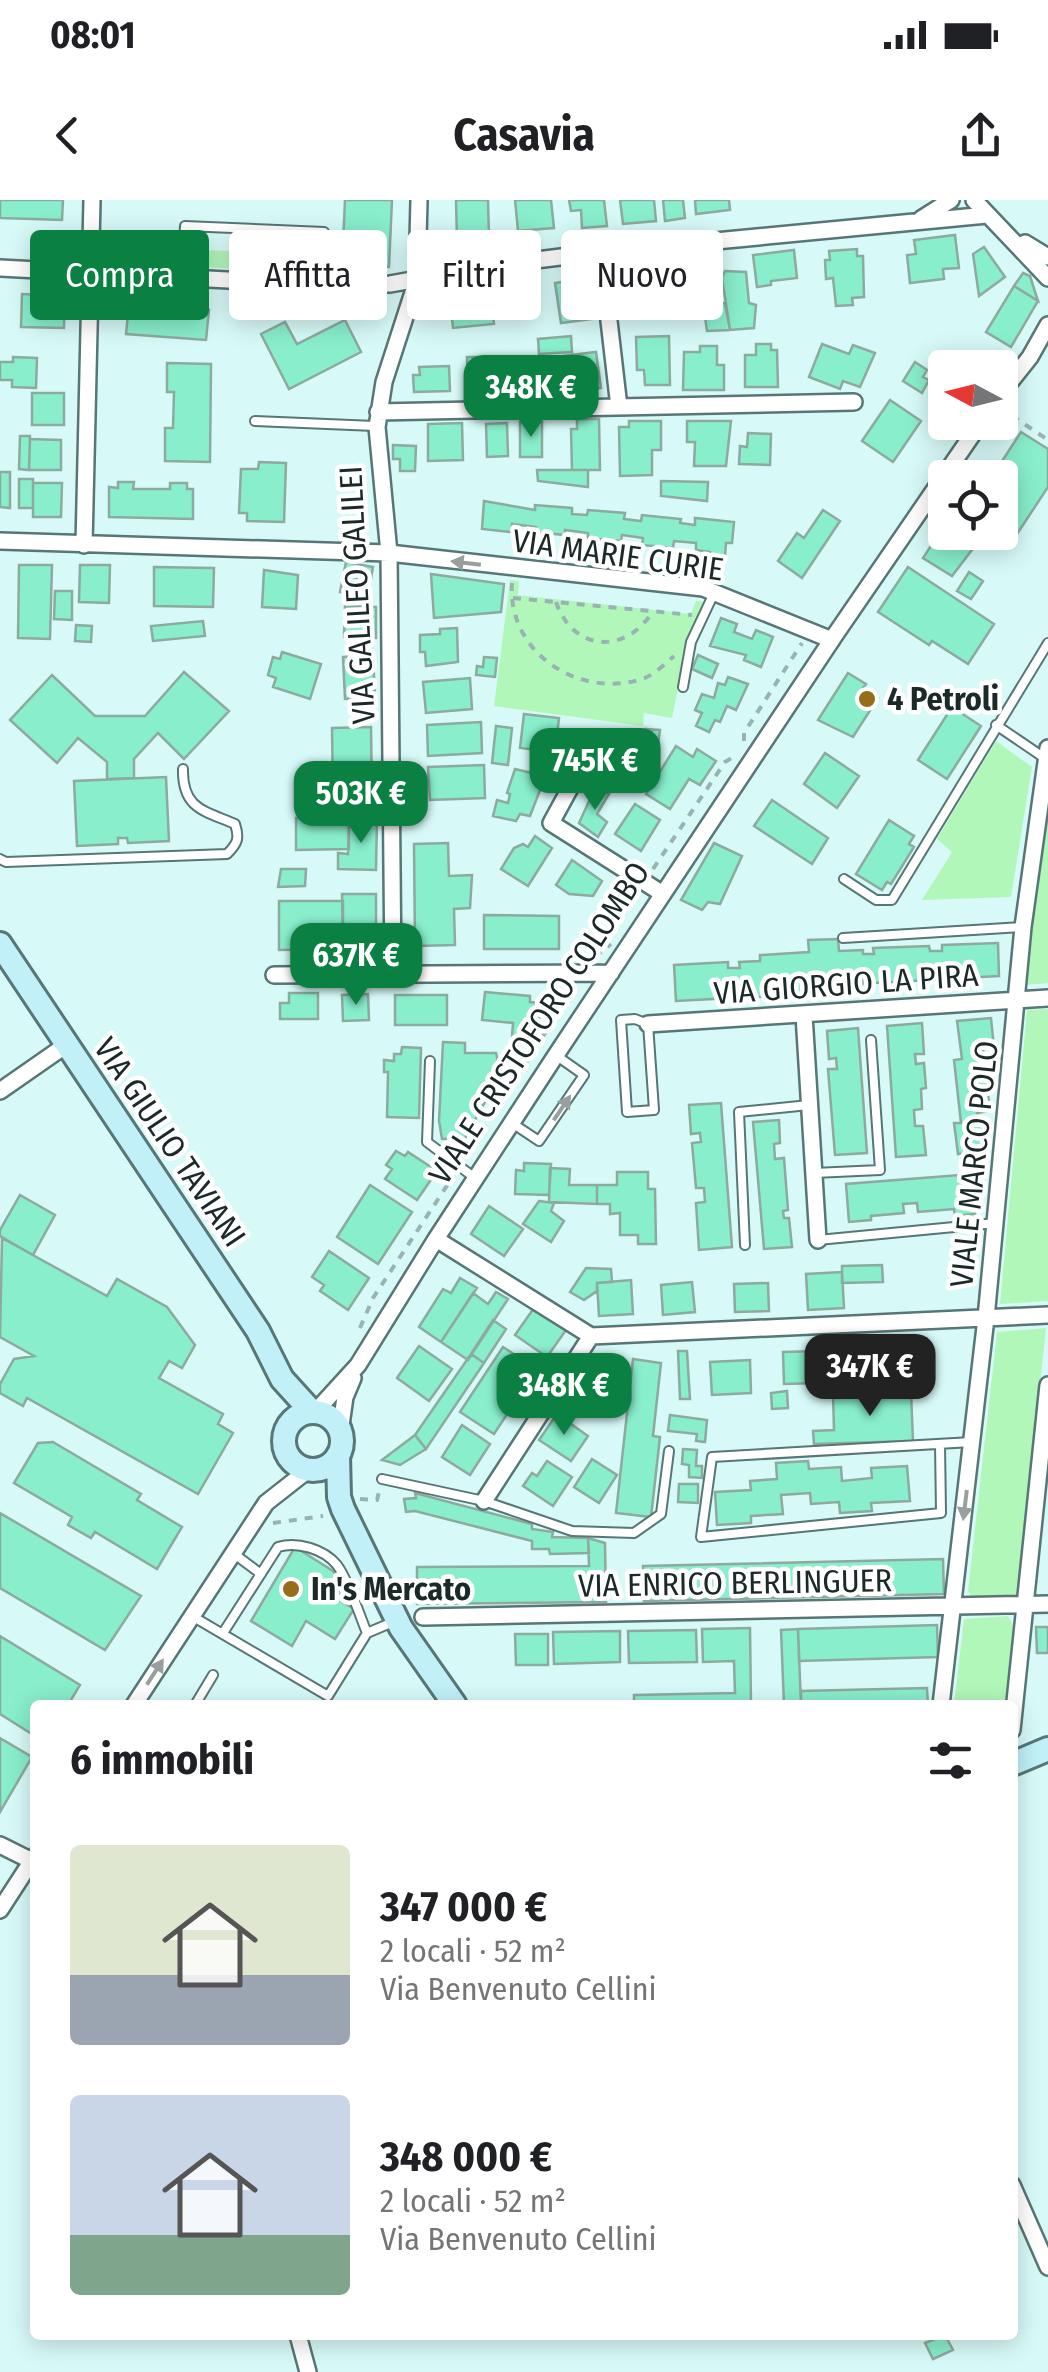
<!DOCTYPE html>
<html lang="it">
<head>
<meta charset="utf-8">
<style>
	:root { --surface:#fff; --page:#f2f2f2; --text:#202124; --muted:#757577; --accent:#0b8043 }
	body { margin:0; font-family:"Fira Sans Condensed",sans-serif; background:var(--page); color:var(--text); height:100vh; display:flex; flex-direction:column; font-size:38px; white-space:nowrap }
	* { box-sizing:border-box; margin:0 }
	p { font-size:32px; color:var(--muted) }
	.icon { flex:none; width:55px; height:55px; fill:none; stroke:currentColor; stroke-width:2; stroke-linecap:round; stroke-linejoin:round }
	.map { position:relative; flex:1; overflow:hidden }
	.drawer { position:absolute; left:30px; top:1500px; width:988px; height:640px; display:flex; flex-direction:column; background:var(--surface); border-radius:10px; box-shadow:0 5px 25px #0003 }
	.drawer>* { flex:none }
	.banner { position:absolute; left:30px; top:30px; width:990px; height:90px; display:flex; gap:20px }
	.needle { width:65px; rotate:277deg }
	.controls { position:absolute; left:928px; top:150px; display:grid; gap:20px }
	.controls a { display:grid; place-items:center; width:90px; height:90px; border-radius:10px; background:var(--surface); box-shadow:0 5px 25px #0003; font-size:50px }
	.price { position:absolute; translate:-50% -85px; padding:0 22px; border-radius:20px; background:var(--accent); color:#fff; font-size:32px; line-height:65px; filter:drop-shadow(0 2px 5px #0008) }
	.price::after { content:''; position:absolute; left:50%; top:60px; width:30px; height:22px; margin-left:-15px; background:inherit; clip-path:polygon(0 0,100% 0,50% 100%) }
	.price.active { background:#222; color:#fff }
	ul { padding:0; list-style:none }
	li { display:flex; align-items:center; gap:30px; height:250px; padding:0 40px }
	li span { display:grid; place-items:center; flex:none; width:280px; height:200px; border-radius:10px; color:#555 }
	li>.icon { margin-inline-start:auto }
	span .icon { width:120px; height:120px; fill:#fffc; stroke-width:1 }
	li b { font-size:42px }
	h2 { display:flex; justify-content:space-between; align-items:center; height:120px; padding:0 40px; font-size:42px }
	.tag { padding:0 35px; border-radius:10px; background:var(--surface); box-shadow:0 5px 25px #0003; font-size:35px; line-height:90px }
	.tag.active { background:var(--accent); color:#fff }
	.status { display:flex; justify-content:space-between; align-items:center; height:70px; padding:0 50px; background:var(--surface); direction:ltr }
	.status svg { height:28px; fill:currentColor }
	header { display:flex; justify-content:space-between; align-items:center; height:130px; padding:0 40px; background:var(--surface); font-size:45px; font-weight:700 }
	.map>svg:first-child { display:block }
	.green { fill:#b2f7ba }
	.building { fill:#8ec; stroke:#8daa9f; stroke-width:2.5 }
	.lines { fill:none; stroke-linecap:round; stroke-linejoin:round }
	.lane-casing { stroke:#577675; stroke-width:12 }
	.street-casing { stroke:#577675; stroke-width:20 }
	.secondary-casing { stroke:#577675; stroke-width:28 }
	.path { stroke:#98b3b2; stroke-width:4; stroke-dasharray:8 8; stroke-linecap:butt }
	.lane { stroke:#fff; stroke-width:8 }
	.street { stroke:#fff; stroke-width:15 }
	.secondary { stroke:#c1f0f9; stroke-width:22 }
	.oneway { fill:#999f9f }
	.poi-dot { fill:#966e19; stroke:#fff; stroke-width:4 }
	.labels { text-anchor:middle; stroke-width:9; stroke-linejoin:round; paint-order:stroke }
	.street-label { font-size:32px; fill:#1c2929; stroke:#fff }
	.poi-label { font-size:32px; font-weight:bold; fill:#1c2929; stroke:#fff; text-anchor:start }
</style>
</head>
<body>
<div class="status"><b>08:01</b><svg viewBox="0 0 49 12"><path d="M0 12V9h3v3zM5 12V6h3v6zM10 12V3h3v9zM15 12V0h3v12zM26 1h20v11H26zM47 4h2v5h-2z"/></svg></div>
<header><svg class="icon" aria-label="back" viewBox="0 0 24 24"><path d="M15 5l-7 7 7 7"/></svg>Casavia<svg class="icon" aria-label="share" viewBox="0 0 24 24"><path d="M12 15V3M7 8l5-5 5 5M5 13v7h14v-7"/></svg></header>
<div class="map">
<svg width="1048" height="2172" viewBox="0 0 1048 2172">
	<rect width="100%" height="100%" fill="#d7faf8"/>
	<path class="green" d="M199,38h6l-5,12 96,3 12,-14 8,8 -1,27 -124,-8 1,-18z
		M510,380l9,1 -1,14 173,19 5,-13 9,1 -18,43 -15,73 -28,-5 -1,13 -149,-20z
		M996,541l36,26 -21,130 -89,3 30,-48 -15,-13z
		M1048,595v188l-23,2 6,-83z
		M1048,809v292l-48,3 27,-294z
		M1046,1128l-28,265 -4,5 -42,-1 -4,-6 29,-259z
		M1008,1416l6,11 -8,78h-52l10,-86z"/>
	<path class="building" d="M0,0h63l-1,20 -62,-2z
		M345,0h47l-3,67 -47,-1z
		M456,0h32l1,37h-13v5h-19z
		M515,0h36l3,28 -36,3z
		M569,0h35l3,26 -25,2 -1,-18 -10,1z
		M620,0h34l2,21 -33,3z
		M663,0h20l2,18 -20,3z
		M695,0h34l1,10 -34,4z
		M955,35l4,33 -16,1 1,10 -34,4 -3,-28 9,-1 -2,-14z
		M984,47l21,30 -26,19 -6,-42z
		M857,49v7h6l1,41 -12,1 1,7 -17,1 -3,-28 -7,1 -1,-19h5l-1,-9z
		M794,50l3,28 -26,3v4l-14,2 -4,-32z
		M713,61l2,32 -34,3 -3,-32z
		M642,67v4l17,-1 3,31 -35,3 -3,-36z
		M725,71l21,1 3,31 7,2 -2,23 -24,2 -8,-52z
		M1023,73l7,3 8,25 -24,-15z
		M587,78l5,41 -31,4 -6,-40z
		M1014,86l24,15 -27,46 -25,-15z
		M490,88l4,36 -41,4 -2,-18 7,-1 -2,-17z
		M22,94l43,2 -1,32 -43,-1z
		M725,103l5,27 -23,1 -4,-27z
		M129,104l80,6 -3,30 -80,-6z
		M345,120l16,32 -72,37 -28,-55 24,-12 12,22z
		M571,136l1,16 -33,2 -1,-15z
		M669,136l1,49h-25l-1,-15h-7l-1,-33z
		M756,144h15v6h6l1,37h-33v-32h11z
		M822,144l27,10 4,-9 22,8 -15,34 -17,-6 -3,8 -31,-12z
		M700,146h17v19h7v25h-41l1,-38h16z
		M596,152l5,36 -34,5 -5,-37z
		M13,157l24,1 -1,30 -24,-1v-7h-12v-18h13z
		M467,157h33l1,33 -33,1z
		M514,159h34v32h-34z
		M915,162l12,8 -4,7 6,3 -7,13 -19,-12z
		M167,163l44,1 -1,98 -45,-1v-33h8l1,-36h-7z
		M449,166l1,25 -36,1 -1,-17h7l-1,-8z
		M32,193h32v32h-32z
		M890,200l31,21 -28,41 -31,-21z
		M577,219h22l1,51h-28l-1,-41h6z
		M629,221h32v29h-9v25l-32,1 -1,-49h10z
		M687,221h44l-5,45h-32l1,-24h-8z
		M520,222h22v35h-22z
		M462,223l1,37 -35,1v-37z
		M507,223l1,33 -21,1 -1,-33z
		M1021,232l27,17v38l-31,47 -17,-11v-45h-9z
		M748,233l23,1 -1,31 -31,-1 1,-18 7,1z
		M20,236h10l-1,34 -10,-1z
		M30,239l31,1v30h-32z
		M393,245l23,1 -1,25h-15v-12h-7z
		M259,262l27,1 -2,59 -37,-1v-8h-8l2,-44h17z
		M537,270h51v17l-50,-6z
		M0,272h10v36l-10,-1z
		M19,279h14v29h-14z
		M661,281l47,1 -1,19 -46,-5z
		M118,282h16l-1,7h37v-6h17v6h6v30l-84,-2v-30l9,1z
		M33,283h29l-1,34h-28z
		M484,301l51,9v-5l37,3v6l15,1 1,-5 37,3 -1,6 17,2 1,-6 39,4 -1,4 15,2v-7l39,4 -2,21h-6l-1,13h-6l-2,21h-9l2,-25 -14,-2v-7l-22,-2 -1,7 -31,-3 1,-7 -21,-3 -1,6 -33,-3v-5l-23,-3v5l-29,-3v-5l-24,-3 -1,8 -29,-3z
		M823,310l17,11 -38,57 -24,-17 19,-28 7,5z
		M945,324v8h19l14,10 -26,34 -29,-18z
		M346,362l27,5 -2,12 -14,-3 -3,19 -14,-3z
		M19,365h33l-2,74 -32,-1z
		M80,365h30l-1,38 -30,-1z
		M154,367l60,1 -1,39 -59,-1z
		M908,367l86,57 -26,40 -36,-23 -3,4 -51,-33z
		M264,370l34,5 -2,34 -34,-2z
		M969,372l14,9 -12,18 -14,-8z
		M431,374l73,10 -3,28 -67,6z
		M55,391h17v29l-18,-1z
		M345,406l31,1v31l-32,-1z
		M721,418l16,6 -3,8 18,7 4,-9 17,7 -12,30 -17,-7 2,-5 -36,-9z
		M203,421l2,15 -52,5 -2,-15z
		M76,425l16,1 -1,16 -16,-1z
		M457,428l1,34 -32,4 -1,-14h-5v-17l20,-1v-5z
		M282,452l39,12 -11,35 -37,-12 3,-9 -8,-3 5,-18 7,2z
		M698,455l20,9 -6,14 -20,-9z
		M373,456l2,42 -30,1 -2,-42z
		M484,457l13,1 -2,19 -19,-2 1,-9 6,1z
		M184,472l45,39 -45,48 -26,-26 -24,26v19l-27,1v-17l-29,-24 -21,25 -47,-43 42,-45 43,41h50z
		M848,473l18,11 -3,4 15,10 -25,39 -35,-17z
		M728,477l20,7 -12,26 -9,-4 -7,16 -5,-2 -6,12 -13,-6 6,-13 -7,-3 7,-16 12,4 4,-15 7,2z
		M470,478l2,31 -46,4 -3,-31z
		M952,507l29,19 -34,53 -29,-19z
		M524,514l35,4 -4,34 -35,-4z
		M481,522l1,31 -54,3 -1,-31z
		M496,526l16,2 -4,37 -16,-2z
		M371,527l1,67 -39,1 -1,-67z
		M645,529l15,1 -4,29 -11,22 -13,-9 10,-21z
		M676,546l17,11 4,-8 19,12 -16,24 -11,-6 -19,30 -24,-15z
		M825,553l34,23 -22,32 -33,-24z
		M484,565l1,33 -55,2 -2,-33z
		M515,569l21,5 -2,8 8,3 -12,31 -10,-2 -4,7 -23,-5 4,-16 11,3 2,-9 -3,-1z
		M166,577l3,64 -41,2 -1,-5h-9v6l-41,2 -3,-65z
		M596,586l13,8 -12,20 10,8 -9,15 -19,-14z
		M372,594v24h-23v31l-53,1v-32h21v-11h6v-6h11l-1,-6z
		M772,600l56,38 -16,26 -58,-38z
		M635,604l25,16 -19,31 -26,-17z
		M349,618h28l-1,52 -38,-1v-16l10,1z
		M889,620l25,16 -5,8 5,3 -23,37 -4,-2 -5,8 -26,-16z
		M535,636l17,12 -24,38 -27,-17 13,-21 9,-4 5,3z
		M448,643l1,33 23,-1 -2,33 -16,1 1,36 -40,1 -1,-102z
		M714,643l28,13 -22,48 -12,-2 -6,8 -21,-10z
		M572,660l30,21 -9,15 -24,-2 -13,-9z
		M281,669h25l-1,17 -27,1z
		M342,694h34v55h-33z
		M279,701h64v48l-64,1z
		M484,715l75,1v33h-75z
		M838,739l1,12 24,-1v4h11l-1,-6 56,-2 1,5h12v-6l56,-2 1,33 -55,3 -1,-9h-15l1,10 -55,3v-7l-11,1v7l-25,2 -1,-10 -15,1v17l-84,4v-11h-6v11l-56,3 -2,-36 54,-3v6h12l-1,-6 21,-1v-6l49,-3 -1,-12z
		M485,792l45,4v6l11,1 -2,18 -12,-1 -1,17 -14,-1 1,-13 -31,-3z
		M289,793h29v26h-38v-16h9z
		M368,794l1,26 -26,1 -1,-26z
		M395,795h52v30h-52z
		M991,818l3,30 -11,1 7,62 -13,2 1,10h4l3,28 -27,3 -4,-31h7l-7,-63 8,-1 -5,-38z
		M922,823l2,31h-9l1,10 8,-1 2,25 -5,1 1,20 -8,1 1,16h8l3,29 -30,2 -9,-131z
		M858,828l9,125 -32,2 -7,-86h9l-1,-11 -7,1 -2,-28z
		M443,842l22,1v10h31l5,20 -36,65 -23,1 -3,-18z
		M402,847l19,1 -2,70 -32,-1 1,-45h-4v-12l10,1v-7h7z
		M721,903l11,144 -33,3 -3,-47 9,-1 -1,-14h-8l-4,-45 9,-1 -1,-9 -9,1 -2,-29z
		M779,920l1,23 -6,1 1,15 9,-1 4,52 -5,1 1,7h5l3,29 -28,2 -11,-127z
		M396,951l9,5 3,-4 29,19 -20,29 -32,-21 7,-10 -6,-4z
		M524,963l27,1 -2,31 -34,-1 1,-24 8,1z
		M550,968l20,1 -1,16h28v19l-48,-2z
		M617,972h31v17h7l1,55h-18v-9h-18v-22l-10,1v-10h-13v-19h20z
		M972,974l3,40 -20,2 -1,-7 -36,3 -1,-9 -14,1 1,9 -33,3v4l-22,2 -3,-38z
		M370,985l42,27 -34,52 -41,-27z
		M20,995l35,20 -22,40 -33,-19v-6z
		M539,1001l15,2 -3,8 13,10 -13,21 -28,-18z
		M489,1006l34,23 -19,27 -33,-22z
		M2,1038l105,58 10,-17 50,28 28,38 -13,23 -13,-7 -10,17 64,36 -5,10 15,9 -35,61 -171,-96 -4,8 -23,-13v-9l14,-25 20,-3 -34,-19z
		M329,1051l40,27 -21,32 -28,-19 4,-6 -12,-8z
		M882,1065l1,17 -41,1v-17z
		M586,1068l25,1 1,13 -15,1v8l-13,9 -14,-8z
		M842,1072l2,36 -36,2 -2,-36z
		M460,1078l17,10 -36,54 -22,-15 24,-38 8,4z
		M631,1080l2,34 -34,2 -2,-33z
		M692,1082l3,30 -32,3 -2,-30z
		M768,1083l1,28 -34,1 -1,-28z
		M496,1092l12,7 -40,61 -27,-18 32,-49 15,11z
		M534,1108l32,22 -19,27 -32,-22z
		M493,1120l13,9 -22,34 -13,-9z
		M419,1146l33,23 -23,32 -32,-23z
		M503,1147l34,22 -43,65 -34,-22z
		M899,1148l1,44 -67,3 -2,-44z
		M678,1151h9l3,48h-10z
		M819,1151l1,32 -36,1 -1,-32z
		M471,1154l13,9 -58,86 -11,-14z
		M633,1159l28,4 -8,73 7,1 -9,80 -35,-4z
		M750,1160l1,33 -39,2 -2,-33z
		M590,1165l23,15 -19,29 -23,-15z
		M787,1191l1,17 -16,1 -1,-16z
		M911,1192l2,49 -99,3 -1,-13 21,-1 -1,-35z
		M557,1214l31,22 -17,25 -32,-21z
		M670,1215l37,5 -2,22 -9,-1 1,-7 -29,-3z
		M462,1225l28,19 -20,31 -28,-18z
		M415,1235l11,14 -26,16 -18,-5z
		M53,1242l88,52 -4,6 45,27 -25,42 -62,-37 -4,6 -23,-13 4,-8 -58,-34 24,-40z
		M683,1249l14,1 -1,16h6v12l-13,-1v-12l-7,-1z
		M592,1259l25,16 -18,28 -25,-16z
		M547,1261l25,16 -19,29 -30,-20 9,-13 5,3z
		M808,1261l1,8 32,-2 1,14 30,-3 -1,-10 36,-2 3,35 -39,2 1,8 -32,2 -1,-11 -28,2 -1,-11 -29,2 2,19 -32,2v7l-34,2 -2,-33 36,-2 -1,-9 27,-2 -1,-16z
		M679,1284h19v19l-20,-1z
		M415,1293l117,31v5l21,3 -1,5 36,1 1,15 -39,1 -1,-5h-17v-8l-117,-30 -9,1 -2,-13 12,-1z
		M0,1313l141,83 -36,54 -105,-62z
		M588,1338l17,5 1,59 -189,2v-37l172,-1z
		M295,1347l38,24 10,15 -7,12 18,11 -19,30 -29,-18 -14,25 -41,-25z
		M943,1359l1,35 -300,7 -1,-35z
		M937,1425l1,32 -139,4 -1,-32z
		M1036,1427h12v26h-11z
		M750,1428l1,77h-117v-10l101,-2 -1,-32 -31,1 -1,-33z
		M798,1429l3,76h-17l-3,-75z
		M696,1430l1,32 -68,1 -1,-32z
		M620,1431v31l-66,2 -1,-32z
		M515,1434h33v31h-32z
		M0,1436l80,49 -12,20h-33v31l-35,-22z
		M927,1488l1,17h-127v-14z
		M0,1538l32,19 -32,55z
		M945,2135l8,15 -20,9 -8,-16z"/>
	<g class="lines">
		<g class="lane-casing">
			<path id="lane" d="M181,78l4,-52 139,6 -2,53
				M255,221l120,5
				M683,487l8,-45 24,-51
				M996,525l50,34
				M0,659l6,3 221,-8c10,-10 13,-15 8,-30 -30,-13 -53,-15 -52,-55
				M844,679l32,21h16l156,-257
				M843,738l180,-11
				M635,819l13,5 6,86 -27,2 -6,-92z
				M430,861l-3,81 48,36
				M512,923l27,18 45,-66 -27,-19
				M814,973l66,-3 -9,-130
				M818,1040l178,-17
				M745,1045l-6,-133 70,-7
				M940,1244l1,69 -240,24 11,-80 260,-15
				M382,1279l102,22 88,30 62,2 27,-19 8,-63
				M233,1353l28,21
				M192,1416l136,80 39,-63c-8,-19 -18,-52 -30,-68 -13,-16 -40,-24 -59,-18l-55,86
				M367,1433l26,-11
				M195,1505l18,-30"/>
		</g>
		<g class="street-casing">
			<path id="street" d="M974,0l74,78
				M921,19l30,-19
				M1025,43l23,14
				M601,52l18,155
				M0,68l322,17 68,-1 106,-19 105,-13 386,-37
				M1000,195l30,-38 18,-32
				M378,212l476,-10
				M0,341l389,12 314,35 129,52
				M84,345l8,-345
				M575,579l-24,44 112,71
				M393,773l-4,-420 -12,-126 7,-45 33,-102 2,-80
				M274,775l337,-2
				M804,815l14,225
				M648,824l400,-26
				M0,891l66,-46
				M436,1039l155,97 457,-21
				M316,1211l42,-46 78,-126 120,-184 279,-420 146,-213
				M340,1232l5,-35 8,-19
				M484,1301l107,-165
				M423,1417l625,-13
				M134,1505l132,-202 42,-33
				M941,1505l45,-387 37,-391 25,-179
				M1012,1530l36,-345
				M0,1645l32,16
				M0,1710l35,-54
				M1012,1985l36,82
				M298,2135l10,37"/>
		</g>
		<g class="secondary-casing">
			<path id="secondary" d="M0,744l258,387 24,48 30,33
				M284 1241a29 29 0 1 1 58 0a29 29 0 1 1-58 0Z
				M338,1255l1,42 4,12 58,119 54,77
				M1012,1564l36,-15"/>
		</g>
		<path class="path" d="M1000,217l5,-6 43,29
			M512,383c-5,70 67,116 130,96 12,-4 23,-15 32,-23
			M513,398l179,17
			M556,402c17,50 70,53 97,9
			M744,541v-8l58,-90
			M653,669l72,-107 10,-6
			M595,757l16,-13
			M464,958l109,-168
			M360,1128l13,-30 81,-123
			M360,1299l17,1 3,-12
			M273,1323l50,-7"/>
		<use href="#lane" class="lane"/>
		<use href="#street" class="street"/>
		<use href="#secondary" class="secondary"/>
	</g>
	<defs><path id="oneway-solid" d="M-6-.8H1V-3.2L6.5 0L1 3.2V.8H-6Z" transform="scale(2.5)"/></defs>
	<g class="oneway">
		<use href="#oneway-solid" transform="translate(466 363) rotate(-173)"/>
		<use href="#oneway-solid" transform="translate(562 908) rotate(-56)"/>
		<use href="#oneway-solid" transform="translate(965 1305) rotate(97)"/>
		<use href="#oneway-solid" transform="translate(155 1472) rotate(-57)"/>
	</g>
	<g class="poi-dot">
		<circle cx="867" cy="499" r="10"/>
		<circle cx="291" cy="1389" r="10"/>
	</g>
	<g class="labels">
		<g class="street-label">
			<text transform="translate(618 355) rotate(8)" y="11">VIA MARIE CURIE</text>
			<text transform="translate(357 395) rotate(-93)" y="11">VIA GALILEO GALILEI</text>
			<text transform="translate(846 784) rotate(-4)" y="11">VIA GIORGIO LA PIRA</text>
			<text transform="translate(539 823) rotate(-57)" y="11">VIALE CRISTOFORO COLOMBO</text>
			<text transform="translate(170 942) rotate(56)" y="11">VIA GIULIO TAVIANI</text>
			<text transform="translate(974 964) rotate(-84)" y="11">VIALE MARCO POLO</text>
			<text transform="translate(735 1383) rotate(-1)" y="11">VIA ENRICO BERLINGUER</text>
		</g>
		<g class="poi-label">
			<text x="887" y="510">4 Petroli</text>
			<text x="311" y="1400">In's Mercato</text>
		</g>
	</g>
</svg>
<div class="controls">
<a><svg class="needle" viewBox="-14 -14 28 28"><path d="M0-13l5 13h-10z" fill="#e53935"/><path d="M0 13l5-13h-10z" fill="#757577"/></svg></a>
<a><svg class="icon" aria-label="locate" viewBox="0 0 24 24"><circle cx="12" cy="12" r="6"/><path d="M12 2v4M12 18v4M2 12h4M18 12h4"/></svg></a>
</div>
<b class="price" style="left:531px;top:240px">348K €</b>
<b class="price" style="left:595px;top:613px">745K €</b>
<b class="price" style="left:361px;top:646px">503K €</b>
<b class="price" style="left:356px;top:808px">637K €</b>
<b class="price active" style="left:870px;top:1219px">347K €</b>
<b class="price" style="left:564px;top:1238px">348K €</b>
<div class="banner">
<a class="tag active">Compra</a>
<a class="tag">Affitta</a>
<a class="tag">Filtri</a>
<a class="tag">Nuovo</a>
</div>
<section class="drawer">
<h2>6 immobili<svg class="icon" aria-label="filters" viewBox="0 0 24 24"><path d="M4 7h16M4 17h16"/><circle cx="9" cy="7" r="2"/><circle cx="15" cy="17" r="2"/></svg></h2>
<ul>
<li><span style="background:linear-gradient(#dfe7d0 65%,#9aa5b1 0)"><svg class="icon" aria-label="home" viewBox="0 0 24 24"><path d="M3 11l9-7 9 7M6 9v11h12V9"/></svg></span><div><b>347 000 €</b><p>2 locali · 52 m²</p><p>Via Benvenuto Cellini</p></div></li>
<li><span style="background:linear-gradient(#c9d6e8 70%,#7fa58c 0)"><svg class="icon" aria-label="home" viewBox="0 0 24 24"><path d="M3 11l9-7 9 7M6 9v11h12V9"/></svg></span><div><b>348 000 €</b><p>2 locali · 52 m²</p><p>Via Benvenuto Cellini</p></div></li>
</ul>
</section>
</div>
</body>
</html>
